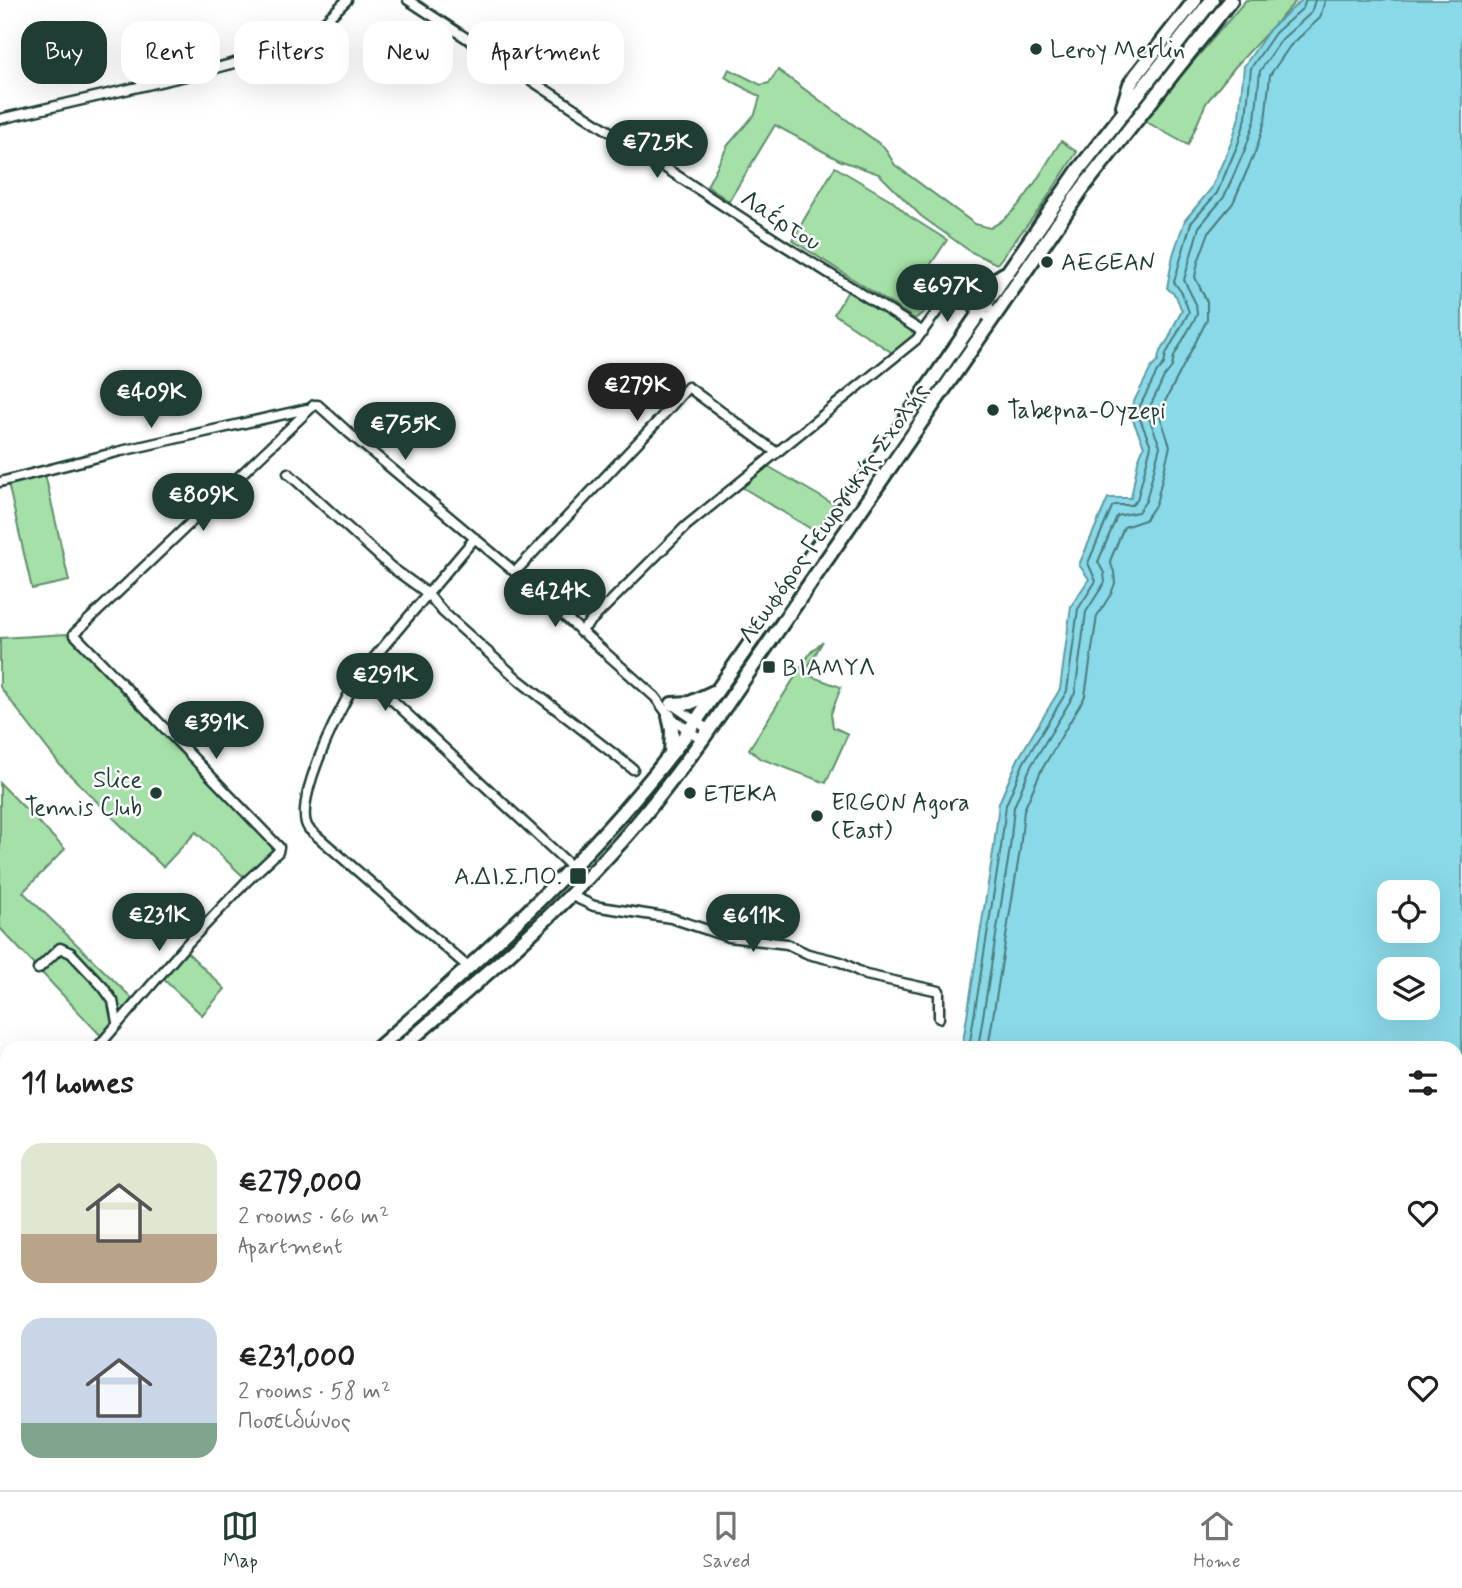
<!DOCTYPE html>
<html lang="en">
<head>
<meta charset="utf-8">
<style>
	:root { --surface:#fff; --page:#f2f2f2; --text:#202124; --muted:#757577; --line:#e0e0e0; --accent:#1f3d34 }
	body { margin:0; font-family:Mynerve,sans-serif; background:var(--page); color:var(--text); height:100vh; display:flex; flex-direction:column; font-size:26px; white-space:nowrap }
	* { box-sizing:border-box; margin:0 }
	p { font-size:23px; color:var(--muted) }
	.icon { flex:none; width:38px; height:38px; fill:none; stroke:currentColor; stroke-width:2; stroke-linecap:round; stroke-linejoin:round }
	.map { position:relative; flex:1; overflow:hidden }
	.panel { position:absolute; left:0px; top:1041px; width:1463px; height:450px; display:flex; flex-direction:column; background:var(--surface); border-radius:21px 21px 0 0; box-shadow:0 7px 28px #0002 }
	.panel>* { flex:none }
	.top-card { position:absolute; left:21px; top:21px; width:700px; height:63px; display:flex; gap:14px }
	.tools { position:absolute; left:1377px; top:880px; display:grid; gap:14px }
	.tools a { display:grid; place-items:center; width:63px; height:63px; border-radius:14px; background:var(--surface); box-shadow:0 7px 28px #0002; font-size:35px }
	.price { position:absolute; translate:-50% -60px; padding:0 16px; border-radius:24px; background:var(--accent); color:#fff; font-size:23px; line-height:46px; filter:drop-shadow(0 2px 4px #0008) }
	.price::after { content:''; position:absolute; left:50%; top:42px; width:21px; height:16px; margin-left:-10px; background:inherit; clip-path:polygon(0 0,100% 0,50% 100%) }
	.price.active { background:#222; color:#fff }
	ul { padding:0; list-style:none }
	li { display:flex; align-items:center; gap:21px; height:175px; padding:0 21px }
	li span { display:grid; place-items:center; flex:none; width:196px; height:140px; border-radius:21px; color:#555 }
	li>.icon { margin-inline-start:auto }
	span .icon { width:84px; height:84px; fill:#fffc; stroke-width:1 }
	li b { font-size:30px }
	h2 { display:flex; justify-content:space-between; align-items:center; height:84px; padding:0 21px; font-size:30px }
	.pill { padding:0 24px; border-radius:21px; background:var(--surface); box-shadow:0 7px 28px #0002; font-size:24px; line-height:63px }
	.pill.active { background:var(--accent); color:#fff }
	.dock { display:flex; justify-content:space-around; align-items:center; height:98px; border-top:2px solid var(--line); background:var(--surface); font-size:19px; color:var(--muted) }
	.dock a { display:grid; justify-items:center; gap:4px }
	.dock .active { color:var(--accent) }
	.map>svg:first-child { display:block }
	.green { fill:#a4e0a7; stroke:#628e6e; stroke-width:2 }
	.water { fill:#8ad9e8; stroke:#5f9ba0; stroke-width:2; fill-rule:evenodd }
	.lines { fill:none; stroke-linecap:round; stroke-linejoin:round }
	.shore { stroke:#4a7b7c; stroke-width:2 }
	.street-casing { stroke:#1f3d34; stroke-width:13 }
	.secondary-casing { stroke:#1f3d34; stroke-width:18 }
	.primary-casing { stroke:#1f3d34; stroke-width:18 }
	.street { stroke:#fff; stroke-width:8 }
	.secondary { stroke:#fff; stroke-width:12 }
	.primary { stroke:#fff; stroke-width:12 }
	.poi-dot { fill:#1f3d34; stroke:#fff; stroke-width:2.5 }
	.labels { text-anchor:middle; stroke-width:5; stroke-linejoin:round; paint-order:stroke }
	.poi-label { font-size:24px; fill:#1f3d34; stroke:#fff; text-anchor:start }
	.street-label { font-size:24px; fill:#1f3d34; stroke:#fff }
</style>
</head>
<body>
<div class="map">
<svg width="1462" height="1490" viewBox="0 0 1462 1490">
	<rect width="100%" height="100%" fill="#fff"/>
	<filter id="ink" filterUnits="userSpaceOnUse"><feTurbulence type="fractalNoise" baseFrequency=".0143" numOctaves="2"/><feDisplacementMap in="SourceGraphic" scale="14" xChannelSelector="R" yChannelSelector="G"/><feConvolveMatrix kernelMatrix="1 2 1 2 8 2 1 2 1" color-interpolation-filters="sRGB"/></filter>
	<g filter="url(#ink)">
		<path class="green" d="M1246,0h51l-62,67 -29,36 -18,42 -45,-25z
			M729,69l32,16 8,-2 9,-13 106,77 11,18 80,59 15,4c33,-16 51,-57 71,-87l16,11 -36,55 -44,57 -26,-12 -50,-36 -42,-42 -40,-14 -64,-35 -46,76 -22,-15 21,-41 27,-31 5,-17 -35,-20z
			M835,167l56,33 18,16 38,24 -18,27 9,5 -8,13 9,7c-4,13 -14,19 -24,27l-123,-79z
			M848,291l69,42 -23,21 -60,-40z
			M766,465l69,40 -19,27 -76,-46z
			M45,474l24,107 -37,8 -24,-106z
			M67,634l215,217 -25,25 -2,-2 -10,4 -49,-46 -33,35 -103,-102 -60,-78v-49z
			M823,641l-19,33 37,13 -10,27 2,13 15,7 -22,49 -67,-25 -10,-9 62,-97z
			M0,783l65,66 -42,43 111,108 -31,38 -103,-110z
			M187,952l38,37 -23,26 -40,-37z"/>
		<path class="water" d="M1302,0h160v1490h-492l-4,-6h490v-436h-494l32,-202 5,-43 19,-44 42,-70 11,-83 18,-27 -10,-14 29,-67h23l7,-37 6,-15 -15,-35 22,-43 7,-7c0,-13 10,-17 13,-28 4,-11 5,-12 11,-22l-6,-15 -9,-8 6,-33 12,-35 26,-31 21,-48 7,-24 5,-51 26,-37zM1390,892h38v39h-38zM1390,970h38v38h-38z"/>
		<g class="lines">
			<path class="shore" d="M969,1048l32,-201 5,-42 18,-43 43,-71 11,-82 18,-28 -8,-18 24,-56 3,-2h17l5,-5 14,-54 -14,-34 20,-40 7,-8 2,-10 23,-42 -7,-19 -8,-11 17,-59 26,-30 21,-49 8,-26 5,-50 24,-35 28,-25 3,-8
				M978,1048l32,-200 4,-41 17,-41 44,-73 11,-81 19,-30 -1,-9 -6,-11 19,-46 21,-4 8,-11 14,-55 -13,-33 17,-36 8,-10 2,-11 23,-41 -1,-11 -12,-24 15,-53 25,-30 22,-50 9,-27 5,-49 22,-32 29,-26 4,-13
				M988,1048l32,-198 4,-40 17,-39 44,-75 12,-80 14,-22 4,-11 -1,-11 -4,-11 14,-34 21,-7 11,-16 14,-58 -11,-33 48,-93v-18l-12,-25 3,-15 11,-30 24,-29 23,-53 9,-29 5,-46 20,-29 30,-28 5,-18"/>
			<g class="street-casing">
				<path id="street" d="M408,0l377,246 138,86
					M0,119l190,-44 100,-27 25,-17 32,-31
					M954,294l38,26
					M288,473l103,94 36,26 16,19 77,69 113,88
					M0,482l121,-31 186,-42
					M475,538l-113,134 210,195
					M515,572l142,-150 31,-35 89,66
					M580,632l106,-106 231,-187 32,-44 17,-3 31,21
					M362,672c-16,24 -73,133 -53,157l159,138
					M674,706l35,24
					M570,895l24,11 77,12 58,19 58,7 21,10 33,8 25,13 73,16v27
					M38,969l22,-21 11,5 32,34 10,14 4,21
					M97,1048l89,-103 61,-64 31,-29 1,-5 -205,-213 240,-229h4l31,28 166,139 140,125 14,19 33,24"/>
			</g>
			<g class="secondary-casing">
				<path id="secondary" d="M1137,74l58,-74
					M0,1076l7,6
					M0,1093l7,6
					M0,1128l7,-6"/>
			</g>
			<g class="primary-casing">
				<path id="primary" d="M1123,106l7,-22 7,-10
					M966,292l22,-8 16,-10
					M672,704l18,-1 24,-11
					M669,716l3,14 -1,24
					M378,1048c115,-100 228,-204 318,-327l384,-553 132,-168
					M401,1048c71,-61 144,-123 207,-192 34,-36 64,-76 94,-116l380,-551 149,-189
					M0,1384l7,-7
					M0,1404l7,-6"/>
			</g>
			<use href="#street" class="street"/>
			<use href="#secondary" class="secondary"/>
			<use href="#primary" class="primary"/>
		</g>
	</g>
	<g class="poi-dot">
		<circle cx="1036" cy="49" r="7"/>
		<circle cx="1047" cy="262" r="7"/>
		<circle cx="993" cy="410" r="7"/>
		<rect x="762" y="660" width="14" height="14" rx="3.5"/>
		<circle cx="156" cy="793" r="7"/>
		<circle cx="690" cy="793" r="7"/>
		<circle cx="817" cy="816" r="7"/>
		<rect x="569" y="867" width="18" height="18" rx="3.5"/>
	</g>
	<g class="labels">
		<g class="poi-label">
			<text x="1050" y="57">Leroy Merlin</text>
			<text x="1061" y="270">AEGEAN</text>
			<text x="1007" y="418">Tabepna-Oyzepi</text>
			<text x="783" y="675">ΒΙΑΜΥΛ</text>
			<text x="142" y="787" text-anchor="end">Slice<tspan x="142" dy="28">Tennis Club</tspan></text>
			<text x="704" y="801">ΕΤΕΚΑ</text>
			<text x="831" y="810">ERGON Agora<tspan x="831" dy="28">(East)</tspan></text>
			<text x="562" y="884" text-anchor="end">Α.ΔΙ.Σ.ΠΟ.</text>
		</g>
		<g class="street-label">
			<text transform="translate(781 220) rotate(33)" y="8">Λαέρτου</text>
			<text transform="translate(833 513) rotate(-55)" y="8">Λεωφόρος Γεωργικής Σχολής</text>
		</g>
	</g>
</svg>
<div class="tools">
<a><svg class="icon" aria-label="locate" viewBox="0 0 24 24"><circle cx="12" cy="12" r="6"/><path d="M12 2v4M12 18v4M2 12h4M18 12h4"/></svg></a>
<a><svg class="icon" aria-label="layers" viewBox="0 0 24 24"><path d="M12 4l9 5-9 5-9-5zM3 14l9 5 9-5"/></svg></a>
</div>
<b class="price" style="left:657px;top:180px">€725K</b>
<b class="price" style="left:947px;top:324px">€697K</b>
<b class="price active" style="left:637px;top:423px">€279K</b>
<b class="price" style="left:151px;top:430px">€409K</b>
<b class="price" style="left:405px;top:462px">€755K</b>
<b class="price" style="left:203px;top:533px">€809K</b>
<b class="price" style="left:555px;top:629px">€424K</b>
<b class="price" style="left:385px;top:713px">€291K</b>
<b class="price" style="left:216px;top:761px">€391K</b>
<b class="price" style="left:159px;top:953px">€231K</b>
<b class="price" style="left:753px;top:954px">€611K</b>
<div class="top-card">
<a class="pill active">Buy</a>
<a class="pill">Rent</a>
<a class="pill">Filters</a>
<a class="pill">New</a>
<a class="pill">Apartment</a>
</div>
<section class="panel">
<h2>11 homes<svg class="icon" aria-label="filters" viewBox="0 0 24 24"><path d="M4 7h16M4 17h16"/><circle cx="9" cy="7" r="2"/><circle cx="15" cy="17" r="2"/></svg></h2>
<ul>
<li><span style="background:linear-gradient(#dfe7d0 65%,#b9a48a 0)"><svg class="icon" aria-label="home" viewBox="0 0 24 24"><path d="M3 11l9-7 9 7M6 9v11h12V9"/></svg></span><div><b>€279,000</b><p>2 rooms · 66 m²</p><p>Apartment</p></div><svg class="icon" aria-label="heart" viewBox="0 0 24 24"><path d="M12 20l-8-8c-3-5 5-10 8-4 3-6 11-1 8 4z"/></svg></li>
<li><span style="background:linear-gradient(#c9d6e8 75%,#7fa58c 0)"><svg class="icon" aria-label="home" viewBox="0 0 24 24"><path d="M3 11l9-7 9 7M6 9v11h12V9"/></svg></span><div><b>€231,000</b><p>2 rooms · 58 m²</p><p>Ποσειδώνος</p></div><svg class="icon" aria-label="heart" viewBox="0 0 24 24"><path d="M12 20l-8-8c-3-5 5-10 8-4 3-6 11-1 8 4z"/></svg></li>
</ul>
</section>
</div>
<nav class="dock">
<a class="active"><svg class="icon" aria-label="map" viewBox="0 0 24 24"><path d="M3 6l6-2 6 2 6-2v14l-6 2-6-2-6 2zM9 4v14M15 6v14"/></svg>Map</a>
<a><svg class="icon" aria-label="saved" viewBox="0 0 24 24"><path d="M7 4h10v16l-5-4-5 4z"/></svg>Saved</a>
<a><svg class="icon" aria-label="home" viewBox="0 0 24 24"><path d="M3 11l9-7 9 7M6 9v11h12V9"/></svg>Home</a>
</nav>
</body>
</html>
